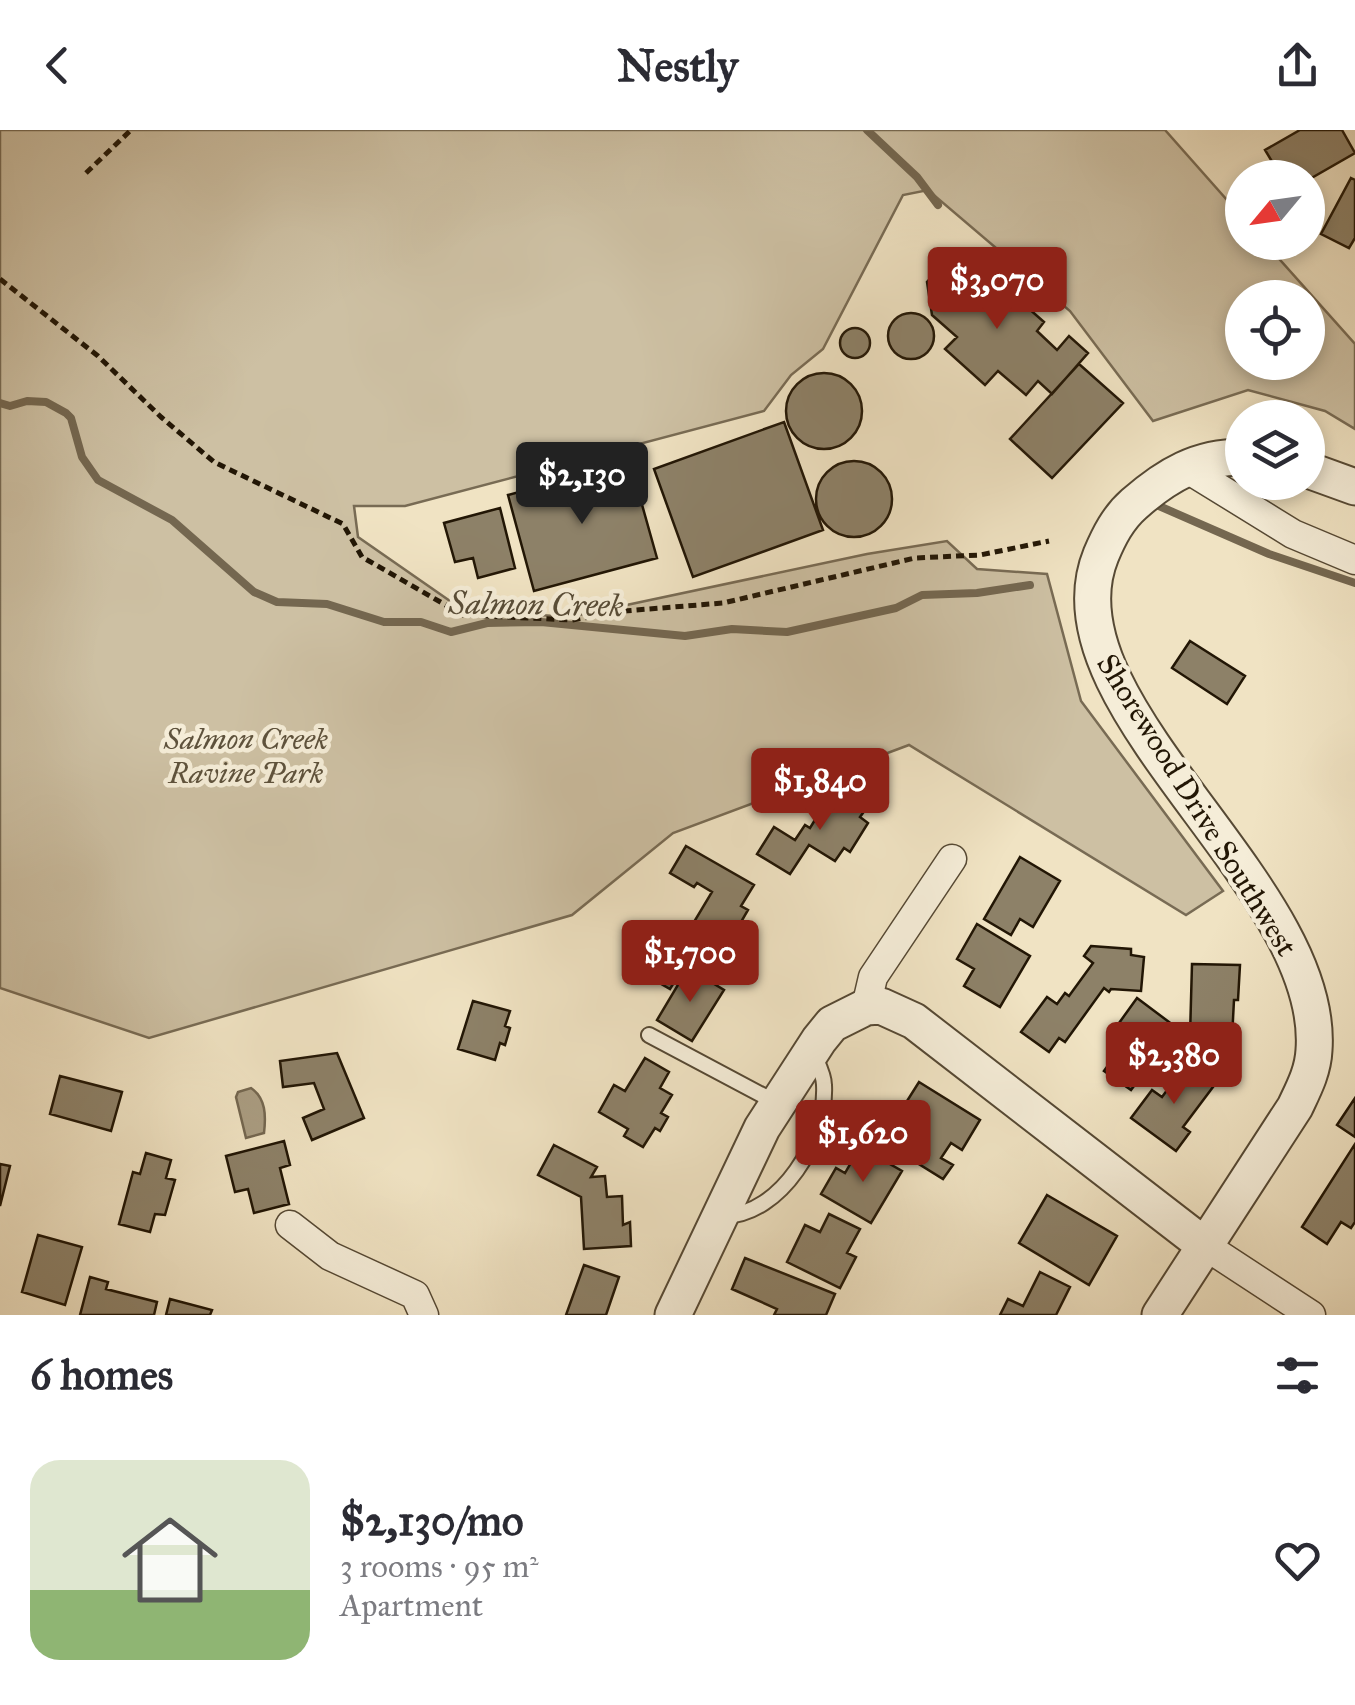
<!DOCTYPE html>
<html lang="en">
<head>
<meta charset="utf-8">
<style>
	:root { --surface:#fff; --page:#f7f7f7; --text:#2b2b33; --muted:#7c7c81; --line:#e1e1e2; --accent:#8f2418 }
	body { margin:0; font-family:"IM FELL Great Primer",serif; background:var(--page); color:var(--text); height:100vh; display:flex; flex-direction:column; font-size:38px; white-space:nowrap }
	* { box-sizing:border-box; margin:0 }
	p { font-size:32px; color:var(--muted) }
	.icon { flex:none; width:55px; height:55px; fill:none; stroke:currentColor; stroke-width:2; stroke-linecap:round; stroke-linejoin:round }
	.map { position:relative; height:1185px; overflow:hidden }
	.sheet { display:flex; flex-direction:column; background:var(--surface); flex:1 }
	.sheet>* { flex:none }
	.needle { width:65px; rotate:241deg }
	.tools { position:absolute; left:1225px; top:30px; display:grid; gap:20px }
	.tools a { display:grid; place-items:center; width:100px; height:100px; border-radius:50%; background:var(--surface); box-shadow:0 5px 15px #0003; font-size:50px }
	.price { position:absolute; translate:-50% -85px; padding:0 22px; border-radius:10px; background:var(--accent); color:#fff; font-size:32px; line-height:65px; filter:drop-shadow(0 2px 5px #0008) }
	.price::after { content:''; position:absolute; left:50%; top:60px; width:30px; height:22px; margin-left:-15px; background:inherit; clip-path:polygon(0 0,100% 0,50% 100%) }
	.price.selected { background:#222; color:#fff }
	ul { padding:0; list-style:none }
	li { display:flex; align-items:center; gap:30px; height:250px; padding:0 30px }
	li+li { border-top:2px solid var(--line) }
	li span { display:grid; place-items:center; flex:none; width:280px; height:200px; border-radius:30px; color:#555 }
	li>.icon { margin-inline-start:auto }
	span .icon { width:120px; height:120px; fill:#fffc; stroke-width:1 }
	li b { font-size:42px }
	h2 { display:flex; justify-content:space-between; align-items:center; height:120px; padding:0 30px; font-size:42px }
	header { display:flex; justify-content:space-between; align-items:center; height:130px; padding:0 30px; background:var(--surface); font-size:45px; font-weight:700 }
	.map>svg:first-child { display:block }
	.green { fill:#cdc0a3; stroke:#786b54; stroke-width:2.5; fill-rule:evenodd }
	.water { fill:#aa9d82; stroke:#746750; stroke-width:2.5 }
	.lines { fill:none; stroke-linecap:round; stroke-linejoin:round }
	.stream { stroke:#746750; stroke-width:8 }
	.building { fill:#8d8168; stroke:#221605; stroke-width:2.5 }
	.service-casing { stroke:#564934; stroke-width:18 }
	.minor-casing { stroke:#564934; stroke-width:31 }
	.tertiary-casing { stroke:#564934; stroke-width:39 }
	.path { stroke:#221605; stroke-width:5; stroke-dasharray:8 5; stroke-linecap:butt }
	.service { stroke:#f5edd8; stroke-width:14 }
	.minor { stroke:#f5edd8; stroke-width:28 }
	.tertiary { stroke:#f5edd8; stroke-width:35 }
	.labels { text-anchor:middle; stroke-width:9; stroke-linejoin:round; paint-order:stroke }
	.park-label { font-size:30px; font-style:italic; fill:#5e523c; stroke:#f5edd8 }
	.street-label { font-size:30px; fill:#221605; stroke:#f5edd8 }
	.water-label { font-size:32px; font-style:italic; fill:#584c37; stroke:#f5edd8 }
</style>
</head>
<body>
<header><svg class="icon" aria-label="back" viewBox="0 0 24 24"><path d="M15 5l-7 7 7 7"/></svg>Nestly<svg class="icon" aria-label="share" viewBox="0 0 24 24"><path d="M12 15V3M7 8l5-5 5 5M5 13v7h14v-7"/></svg></header>
<div class="map">
<svg width="1355" height="1185" viewBox="0 0 1355 1185">
	<rect width="100%" height="100%" fill="#f0e3c3"/>
	<filter id="stains"><feTurbulence type="fractalNoise" baseFrequency=".002" numOctaves="4"/><feColorMatrix values="0 0 0 0 .2 0 0 0 0 .09 0 0 0 0 .02 0 0 0 .5 -.17"/></filter>
	<radialGradient id="worn" r=".72"><stop offset=".6" stop-color="#630" stop-opacity="0"/><stop offset="1" stop-color="#630" stop-opacity=".3"/></radialGradient>
	<path class="green" d="M0,0h1165l77,87v25l23,1 90,101v85l-30,-18 -77,-21 -95,31 -83,-110 -142,-121 -25,5 -80,154 -32,26 -27,36 -359,95h-51l4,31 105,73 107,7 297,-63 80,-13 30,28 70,5 34,127 142,190 -37,24 -277,-170 -236,88 -101,82 -423,123 -149,-50zM1242,168h66v64h-66z"/>
	<path class="water" d="M251,958c15,10 15,28 13,45l-18,5 -10,-41 2,-5z"/>
	<g class="lines">
		<path class="stream" d="M867,0l50,47 21,28
			M0,273l10,3 17,-5 19,1 20,11 5,5 11,39 16,23 74,40 82,72 23,10 50,2 57,18h37l30,10 36,-9 54,-1 144,14 47,-7 55,3 109,-24 26,-13 55,-2 53,-8
			M1159,376l110,48 86,29"/>
	</g>
	<path class="building" d="M1300,0h42l13,23 -47,27 -26,-2 -17,-28z
		M1351,48l4,2v58l-6,10 -28,-14z
		M952,125l43,39 8,-8 41,36 -7,9 20,19 12,-14 19,17 -36,41 -14,-13 -12,14 -28,-24 -13,14 -40,-36 12,-12 -25,-22 -5,-33z
		M888 206a23 23 0 1 1 46 0a23 23 0 1 1-46 0Z
		M840 213a15 15 0 1 1 30 0a15 15 0 1 1-30 0Z
		M1079,234l44,39 -71,75 -42,-39z
		M786 281a38 38 0 1 1 76 0a38 38 0 1 1-76 0Z
		M784,292l39,108 -130,47 -39,-108z
		M816 369a38 38 0 1 1 76 0a38 38 0 1 1-76 0Z
		M630,332l27,96 -123,33 -26,-96z
		M500,378l15,60 -37,10 -5,-20 -18,4 -11,-39z
		M1190,511l55,35 -18,28 -55,-36z
		M836,656l32,20 -8,11 8,6 -18,29 -6,-4 -9,13 -26,-16 -19,29 -33,-20 17,-27 21,13 10,-15 5,3z
		M686,716l68,39 -13,21 7,4 -11,19 -6,-4 -17,28 -29,-16 27,-45 -15,-9 -3,4 -24,-14z
		M1020,727l40,24 -27,46 -13,-8 -9,16 -27,-16z
		M977,794l53,32 -30,51 -36,-21 10,-17 -17,-10z
		M672,813l19,12 -21,34 -19,-11z
		M1091,816l40,3v6l13,2 -3,34 -30,-2 -2,3 -5,-4 -39,54 -6,-4 -10,14 -28,-20 26,-35 10,7 8,-11 4,3 24,-33 -9,-7z
		M1192,834l48,1 -2,35h-4l-2,38 -42,-2z
		M688,838l36,22 -32,51 -35,-21z
		M1137,868l40,30 -46,62 -27,-19 23,-32 -13,-9z
		M473,871l37,10 -5,15 5,2 -5,17 -5,-2 -5,17 -37,-11z
		M337,923l27,65 -52,22 -9,-22 21,-9 -10,-26 -31,4 -3,-26z
		M645,928l24,14 -9,16 12,7 -11,18 7,4 -8,14 -5,-3 -12,19 -19,-11 4,-7 -29,-17 15,-27 11,6z
		M1188,932l28,21 -33,44 7,5 -14,19 -45,-33 21,-28 10,7z
		M60,946l62,16 -11,39 -61,-17z
		M919,952l61,38 -18,30 -11,-7 -10,15 12,7 -10,14 -37,-23 13,-21 -24,-15z
		M1355,968v39l-18,-12z
		M284,1011l6,24 -10,3 9,36 -35,9 -6,-24 -13,3 -9,-36z
		M1355,1014v78l-4,6 -10,-6 -14,22 -25,-17z
		M554,1015l43,22 -6,10 14,-1 2,21 15,-1 1,29 7,-3 1,24 -47,3 -3,-52 -43,-22z
		M860,1017l42,24 -31,52 -50,-29 15,-26 9,5z
		M146,1023l25,7 -5,18 9,2 -10,35 -10,-1 -5,18 -31,-8 14,-52 7,2z
		M0,1034l10,2 -10,40z
		M1047,1065l70,41 -28,49 -70,-42z
		M829,1084l31,15 -13,24 9,4 -16,31 -53,-26 18,-37 15,7z
		M38,1105l44,12 -17,58 -43,-13z
		M745,1128l90,36 -9,21h-52l3,-6 -45,-20z
		M584,1135l35,12 -13,38h-40z
		M1040,1142l30,15 -14,28h-56l8,-16 15,7z
		M90,1147l18,5 -2,7 51,13 -3,13h-74z
		M170,1169l42,11 -2,5h-44z"/>
	<g class="lines">
		<g class="service-casing">
			<path id="service" d="M649,905l128,68
				M724,1086c57,-1 103,-77 100,-131 0,-10 -6,-21 -10,-30"/>
		</g>
		<g class="minor-casing">
			<path id="minor" d="M1186,338l107,66 62,26
				M866,877l7,-30 79,-118
				M290,1095l40,31 85,39 9,20
				M1204,1115l107,70"/>
		</g>
		<g class="tertiary-casing">
			<path id="tertiary" d="M1308,340l47,17
				M673,1185l89,-187 57,-88 13,-16 34,-17 15,-1 33,15 290,224
				M1160,1185l135,-208c9,-19 18,-36 19,-57 12,-165 -274,-346 -213,-495 8,-19 17,-37 33,-51 33,-29 64,-47 108,-47"/>
		</g>
		<path class="path" d="M86,43l45,-43
			M0,149l98,77 63,61 53,45 129,62 19,33 101,58 109,5 52,-9 99,-8 192,-45 65,-3 69,-14"/>
		<use href="#service" class="service"/>
		<use href="#minor" class="minor"/>
		<use href="#tertiary" class="tertiary"/>
	</g>
	<g class="labels">
		<g class="park-label">
			<text x="246" y="619">Salmon Creek<tspan x="246" dy="34">Ravine Park</tspan></text>
		</g>
		<g class="street-label">
			<text transform="translate(1197 675) rotate(58)" y="10">Shorewood Drive Southwest</text>
		</g>
		<g class="water-label">
			<text transform="translate(536 474) rotate(1)" y="11">Salmon Creek</text>
		</g>
	</g>
	<rect width="100%" height="100%" filter="url(#stains)"/>
	<rect width="100%" height="100%" fill="url(#worn)"/>
</svg>
<div class="tools">
<a><svg class="needle" viewBox="-14 -14 28 28"><path d="M0-13l5 13h-10z" fill="#e53935"/><path d="M0 13l5-13h-10z" fill="#7c7c81"/></svg></a>
<a><svg class="icon" aria-label="locate" viewBox="0 0 24 24"><circle cx="12" cy="12" r="6"/><path d="M12 2v4M12 18v4M2 12h4M18 12h4"/></svg></a>
<a><svg class="icon" aria-label="layers" viewBox="0 0 24 24"><path d="M12 4l9 5-9 5-9-5zM3 14l9 5 9-5"/></svg></a>
</div>
<b class="price" style="left:997px;top:202px">$3,070</b>
<b class="price selected" style="left:582px;top:397px">$2,130</b>
<b class="price" style="left:820px;top:703px">$1,840</b>
<b class="price" style="left:690px;top:875px">$1,700</b>
<b class="price" style="left:1174px;top:977px">$2,380</b>
<b class="price" style="left:863px;top:1055px">$1,620</b>
</div>
<section class="sheet">
<h2>6 homes<svg class="icon" aria-label="filters" viewBox="0 0 24 24"><path d="M4 7h16M4 17h16"/><circle cx="9" cy="7" r="2"/><circle cx="15" cy="17" r="2"/></svg></h2>
<ul>
<li><span style="background:linear-gradient(#dfe7d0 65%,#8fb573 0)"><svg class="icon" aria-label="home" viewBox="0 0 24 24"><path d="M3 11l9-7 9 7M6 9v11h12V9"/></svg></span><div><b>$2,130/mo</b><p>3 rooms · 95 m²</p><p>Apartment</p></div><svg class="icon" aria-label="heart" viewBox="0 0 24 24"><path d="M12 20l-8-8c-3-5 5-10 8-4 3-6 11-1 8 4z"/></svg></li>
</ul>
</section>
</body>
</html>
